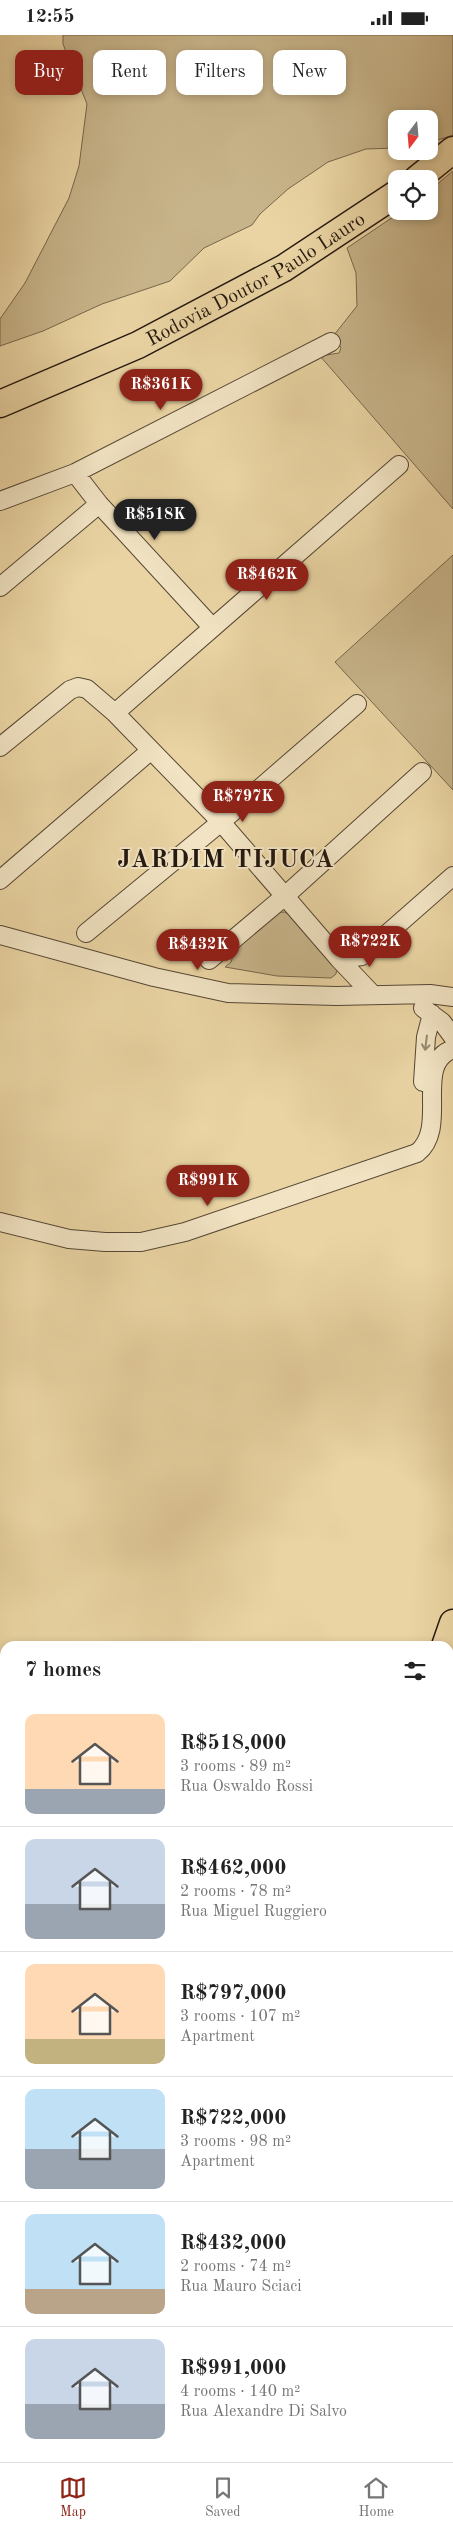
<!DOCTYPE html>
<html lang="en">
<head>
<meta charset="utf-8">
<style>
	:root { --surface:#fff; --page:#f6f6f6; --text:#222; --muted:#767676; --line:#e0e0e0; --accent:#8f2418 }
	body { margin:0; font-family:"Old Standard TT",serif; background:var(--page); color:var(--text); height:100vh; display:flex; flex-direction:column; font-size:19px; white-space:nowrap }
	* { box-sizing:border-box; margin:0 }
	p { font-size:16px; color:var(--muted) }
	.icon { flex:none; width:28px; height:28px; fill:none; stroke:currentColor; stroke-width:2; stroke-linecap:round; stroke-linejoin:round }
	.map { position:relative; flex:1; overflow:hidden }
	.sheet { position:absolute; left:0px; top:1606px; width:454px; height:821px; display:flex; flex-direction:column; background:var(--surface); border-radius:15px 15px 0 0; box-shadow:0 2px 8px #0003 }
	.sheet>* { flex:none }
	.hud { position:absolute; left:15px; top:15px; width:424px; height:45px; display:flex; gap:10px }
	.needle { width:32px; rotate:196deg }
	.fabs { position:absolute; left:388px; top:75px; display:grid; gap:10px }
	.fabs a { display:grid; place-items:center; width:50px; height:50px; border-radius:10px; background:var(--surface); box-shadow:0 2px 8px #0003; font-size:25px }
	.price { position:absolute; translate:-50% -42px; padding:0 11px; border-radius:18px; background:var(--accent); color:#fff; font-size:16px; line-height:32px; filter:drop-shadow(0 1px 2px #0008) }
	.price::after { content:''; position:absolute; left:50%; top:30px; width:15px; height:11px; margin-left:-8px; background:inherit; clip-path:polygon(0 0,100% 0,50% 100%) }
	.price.active { background:#222; color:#fff }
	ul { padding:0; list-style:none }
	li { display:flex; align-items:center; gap:15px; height:125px; padding:0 25px }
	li+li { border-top:1px solid var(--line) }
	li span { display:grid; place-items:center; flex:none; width:140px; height:100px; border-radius:10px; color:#555 }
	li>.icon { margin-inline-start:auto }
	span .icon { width:60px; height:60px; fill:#fffc; stroke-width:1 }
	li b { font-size:21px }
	h2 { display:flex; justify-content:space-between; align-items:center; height:60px; padding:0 25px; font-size:21px }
	.chip { padding:0 18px; border-radius:10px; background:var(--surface); box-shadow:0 2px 8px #0003; font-size:18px; line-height:45px }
	.chip.active { background:var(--accent); color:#fff }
	.status { display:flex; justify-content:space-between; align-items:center; height:35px; padding:0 25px; background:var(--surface); direction:ltr }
	.status svg { height:14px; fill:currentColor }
	.menu { display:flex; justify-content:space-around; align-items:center; height:70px; border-top:1px solid var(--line); background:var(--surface); font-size:14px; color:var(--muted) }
	.menu a { display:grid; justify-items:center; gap:2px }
	.menu .active { color:var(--accent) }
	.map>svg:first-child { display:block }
	.green { fill:#c8b48a; stroke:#76664d }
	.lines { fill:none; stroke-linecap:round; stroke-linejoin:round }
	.stream { stroke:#73624a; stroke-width:4 }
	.minor-casing { stroke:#564735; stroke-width:20 }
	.highway-casing { stroke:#241810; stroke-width:29 }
	.minor { stroke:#f1e3c3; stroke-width:18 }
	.highway { stroke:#ead4a3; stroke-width:26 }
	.oneway { stroke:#958872 }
	.labels { text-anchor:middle; stroke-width:4; stroke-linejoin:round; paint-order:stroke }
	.street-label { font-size:20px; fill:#241810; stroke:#f1e3c3 }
	.district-label { font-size:25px; font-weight:bold; letter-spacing:1px; fill:#241810; stroke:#f1e3c3 }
</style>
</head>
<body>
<div class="status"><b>12:55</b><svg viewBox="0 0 49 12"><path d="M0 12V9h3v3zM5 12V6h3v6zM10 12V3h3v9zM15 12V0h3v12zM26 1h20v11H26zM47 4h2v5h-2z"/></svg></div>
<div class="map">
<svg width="453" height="2427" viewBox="0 0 453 2427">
	<rect width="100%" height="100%" fill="#ead4a3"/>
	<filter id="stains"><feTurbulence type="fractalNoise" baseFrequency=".004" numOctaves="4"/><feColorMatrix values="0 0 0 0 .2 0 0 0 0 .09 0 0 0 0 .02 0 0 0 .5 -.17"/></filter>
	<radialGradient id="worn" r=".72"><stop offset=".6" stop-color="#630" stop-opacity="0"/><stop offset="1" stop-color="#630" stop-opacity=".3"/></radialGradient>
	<path class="green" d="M63,0h390v100l-24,8v-24h-33v29l-30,1 -38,13 -40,27 -28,25 -8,11 -48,23 -34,33 -68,23 -59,27 -43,15v-27l25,-36 44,-85 10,-32 8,-62 -24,-60z
		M453,136v338l-133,-153 19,-3 2,-5 -7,-13 23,-29 -1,-33 -9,-25 55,-37h27v-20z
		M453,520v235l-118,-128z
		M284,877l8,3 45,52 -1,7 -5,4 -54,-2 -52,-9 6,-5 5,-16 39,-33z
		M0,1759h5v87l-5,13z
		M453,1775v109h-4v-101z"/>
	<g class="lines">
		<path class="stream" d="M0,1805h5"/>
		<g class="minor-casing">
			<path id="minor" d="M75,438l24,31 113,123
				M0,466l75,-28 256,-131
				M0,552l99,-83
				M115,678l284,-248
				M0,712l70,-57 8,-3 9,2 28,24 106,109 118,137 34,36
				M0,845l150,-129
				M86,898l135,-111 136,-118
				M0,900l154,42 74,16 108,3 94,-2 23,3
				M339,924l23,-3 91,-80
				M209,925l76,-64 137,-124
				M423,973l19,14 11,15
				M423,1047l3,-45 6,-23
				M0,1187l69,17 36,3h36l44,-10 232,-79c33,-26 -5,-89 36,-104
				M449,1814l4,-9
				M449,2163l4,-9
				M449,2224l4,2
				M449,2260l4,1
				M449,2345l4,-9
				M142,2427l3,-5
				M284,2427l2,-5
				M411,2427l2,-5"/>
		</g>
		<g class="highway-casing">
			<g id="highway">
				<path d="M417,144l36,-29"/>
				<path id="s1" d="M0,369l138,-59 146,-77 112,-74"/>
				<path d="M445,1611l8,-23"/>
				<path d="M449,1637l4,-8"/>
				<path d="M449,1680l4,-8"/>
				<path d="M43,2427l2,-5"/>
				<path d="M83,2427l2,-5"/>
			</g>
		</g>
		<use href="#minor" class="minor"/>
		<use href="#highway" class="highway"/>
	</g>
	<defs><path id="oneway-shaft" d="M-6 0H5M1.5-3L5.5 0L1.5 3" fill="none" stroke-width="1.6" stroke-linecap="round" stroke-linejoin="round" transform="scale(1.25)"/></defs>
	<use class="oneway" href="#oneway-shaft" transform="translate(426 1008) rotate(97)"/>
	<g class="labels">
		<g class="street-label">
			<text dy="7" stroke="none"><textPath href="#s1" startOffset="285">Rodovia Doutor Paulo Lauro</textPath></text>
		</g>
		<g class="district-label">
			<text x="226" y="832">JARDIM TIJUCA</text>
		</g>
	</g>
	<rect width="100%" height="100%" filter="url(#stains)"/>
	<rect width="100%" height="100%" fill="url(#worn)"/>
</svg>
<div class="fabs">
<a><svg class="needle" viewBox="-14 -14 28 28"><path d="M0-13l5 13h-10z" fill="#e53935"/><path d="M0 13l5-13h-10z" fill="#767676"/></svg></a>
<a><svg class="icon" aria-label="locate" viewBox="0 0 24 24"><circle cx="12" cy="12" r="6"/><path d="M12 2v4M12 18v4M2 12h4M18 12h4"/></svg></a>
</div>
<b class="price" style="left:161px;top:376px">R$361K</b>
<b class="price active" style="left:155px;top:506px">R$518K</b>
<b class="price" style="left:267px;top:566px">R$462K</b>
<b class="price" style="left:243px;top:788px">R$797K</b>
<b class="price" style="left:370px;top:933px">R$722K</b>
<b class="price" style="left:198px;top:936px">R$432K</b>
<b class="price" style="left:208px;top:1172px">R$991K</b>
<div class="hud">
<a class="chip active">Buy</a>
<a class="chip">Rent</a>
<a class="chip">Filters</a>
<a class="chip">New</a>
</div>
<section class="sheet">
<h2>7 homes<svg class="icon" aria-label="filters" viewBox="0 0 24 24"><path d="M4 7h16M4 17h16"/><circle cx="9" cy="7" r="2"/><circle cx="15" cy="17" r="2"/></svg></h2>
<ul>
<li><span style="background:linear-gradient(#ffd9b3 75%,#9aa5b1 0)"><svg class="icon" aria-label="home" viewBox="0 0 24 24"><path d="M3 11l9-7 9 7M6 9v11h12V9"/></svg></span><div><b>R$518,000</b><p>3 rooms · 89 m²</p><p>Rua Oswaldo Rossi</p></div></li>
<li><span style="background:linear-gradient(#c9d6e8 65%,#9aa5b1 0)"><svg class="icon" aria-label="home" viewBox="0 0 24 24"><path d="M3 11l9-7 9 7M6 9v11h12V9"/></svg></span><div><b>R$462,000</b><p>2 rooms · 78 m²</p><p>Rua Miguel Ruggiero</p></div></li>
<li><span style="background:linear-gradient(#ffd9b3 75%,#c2b280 0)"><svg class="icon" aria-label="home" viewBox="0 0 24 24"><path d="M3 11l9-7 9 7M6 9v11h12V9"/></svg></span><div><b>R$797,000</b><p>3 rooms · 107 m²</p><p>Apartment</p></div></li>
<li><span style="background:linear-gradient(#bfe0f5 60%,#9aa5b1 0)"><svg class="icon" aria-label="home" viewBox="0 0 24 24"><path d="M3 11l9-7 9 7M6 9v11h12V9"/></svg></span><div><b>R$722,000</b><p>3 rooms · 98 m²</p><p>Apartment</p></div></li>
<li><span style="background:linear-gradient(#bfe0f5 75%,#b9a48a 0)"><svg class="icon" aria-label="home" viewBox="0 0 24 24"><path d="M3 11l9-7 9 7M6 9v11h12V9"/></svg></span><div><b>R$432,000</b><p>2 rooms · 74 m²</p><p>Rua Mauro Sciaci</p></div></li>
<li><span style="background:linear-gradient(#c9d6e8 65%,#9aa5b1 0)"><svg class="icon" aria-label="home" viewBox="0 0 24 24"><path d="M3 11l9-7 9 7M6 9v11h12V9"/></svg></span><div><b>R$991,000</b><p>4 rooms · 140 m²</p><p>Rua Alexandre Di Salvo</p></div></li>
</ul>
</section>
</div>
<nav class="menu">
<a class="active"><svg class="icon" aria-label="map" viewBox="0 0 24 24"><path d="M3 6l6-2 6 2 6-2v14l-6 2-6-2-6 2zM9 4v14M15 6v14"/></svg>Map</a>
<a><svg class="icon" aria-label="saved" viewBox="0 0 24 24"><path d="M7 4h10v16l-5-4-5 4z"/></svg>Saved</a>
<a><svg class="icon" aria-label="home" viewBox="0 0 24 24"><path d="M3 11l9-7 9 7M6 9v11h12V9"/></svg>Home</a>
</nav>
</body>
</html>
